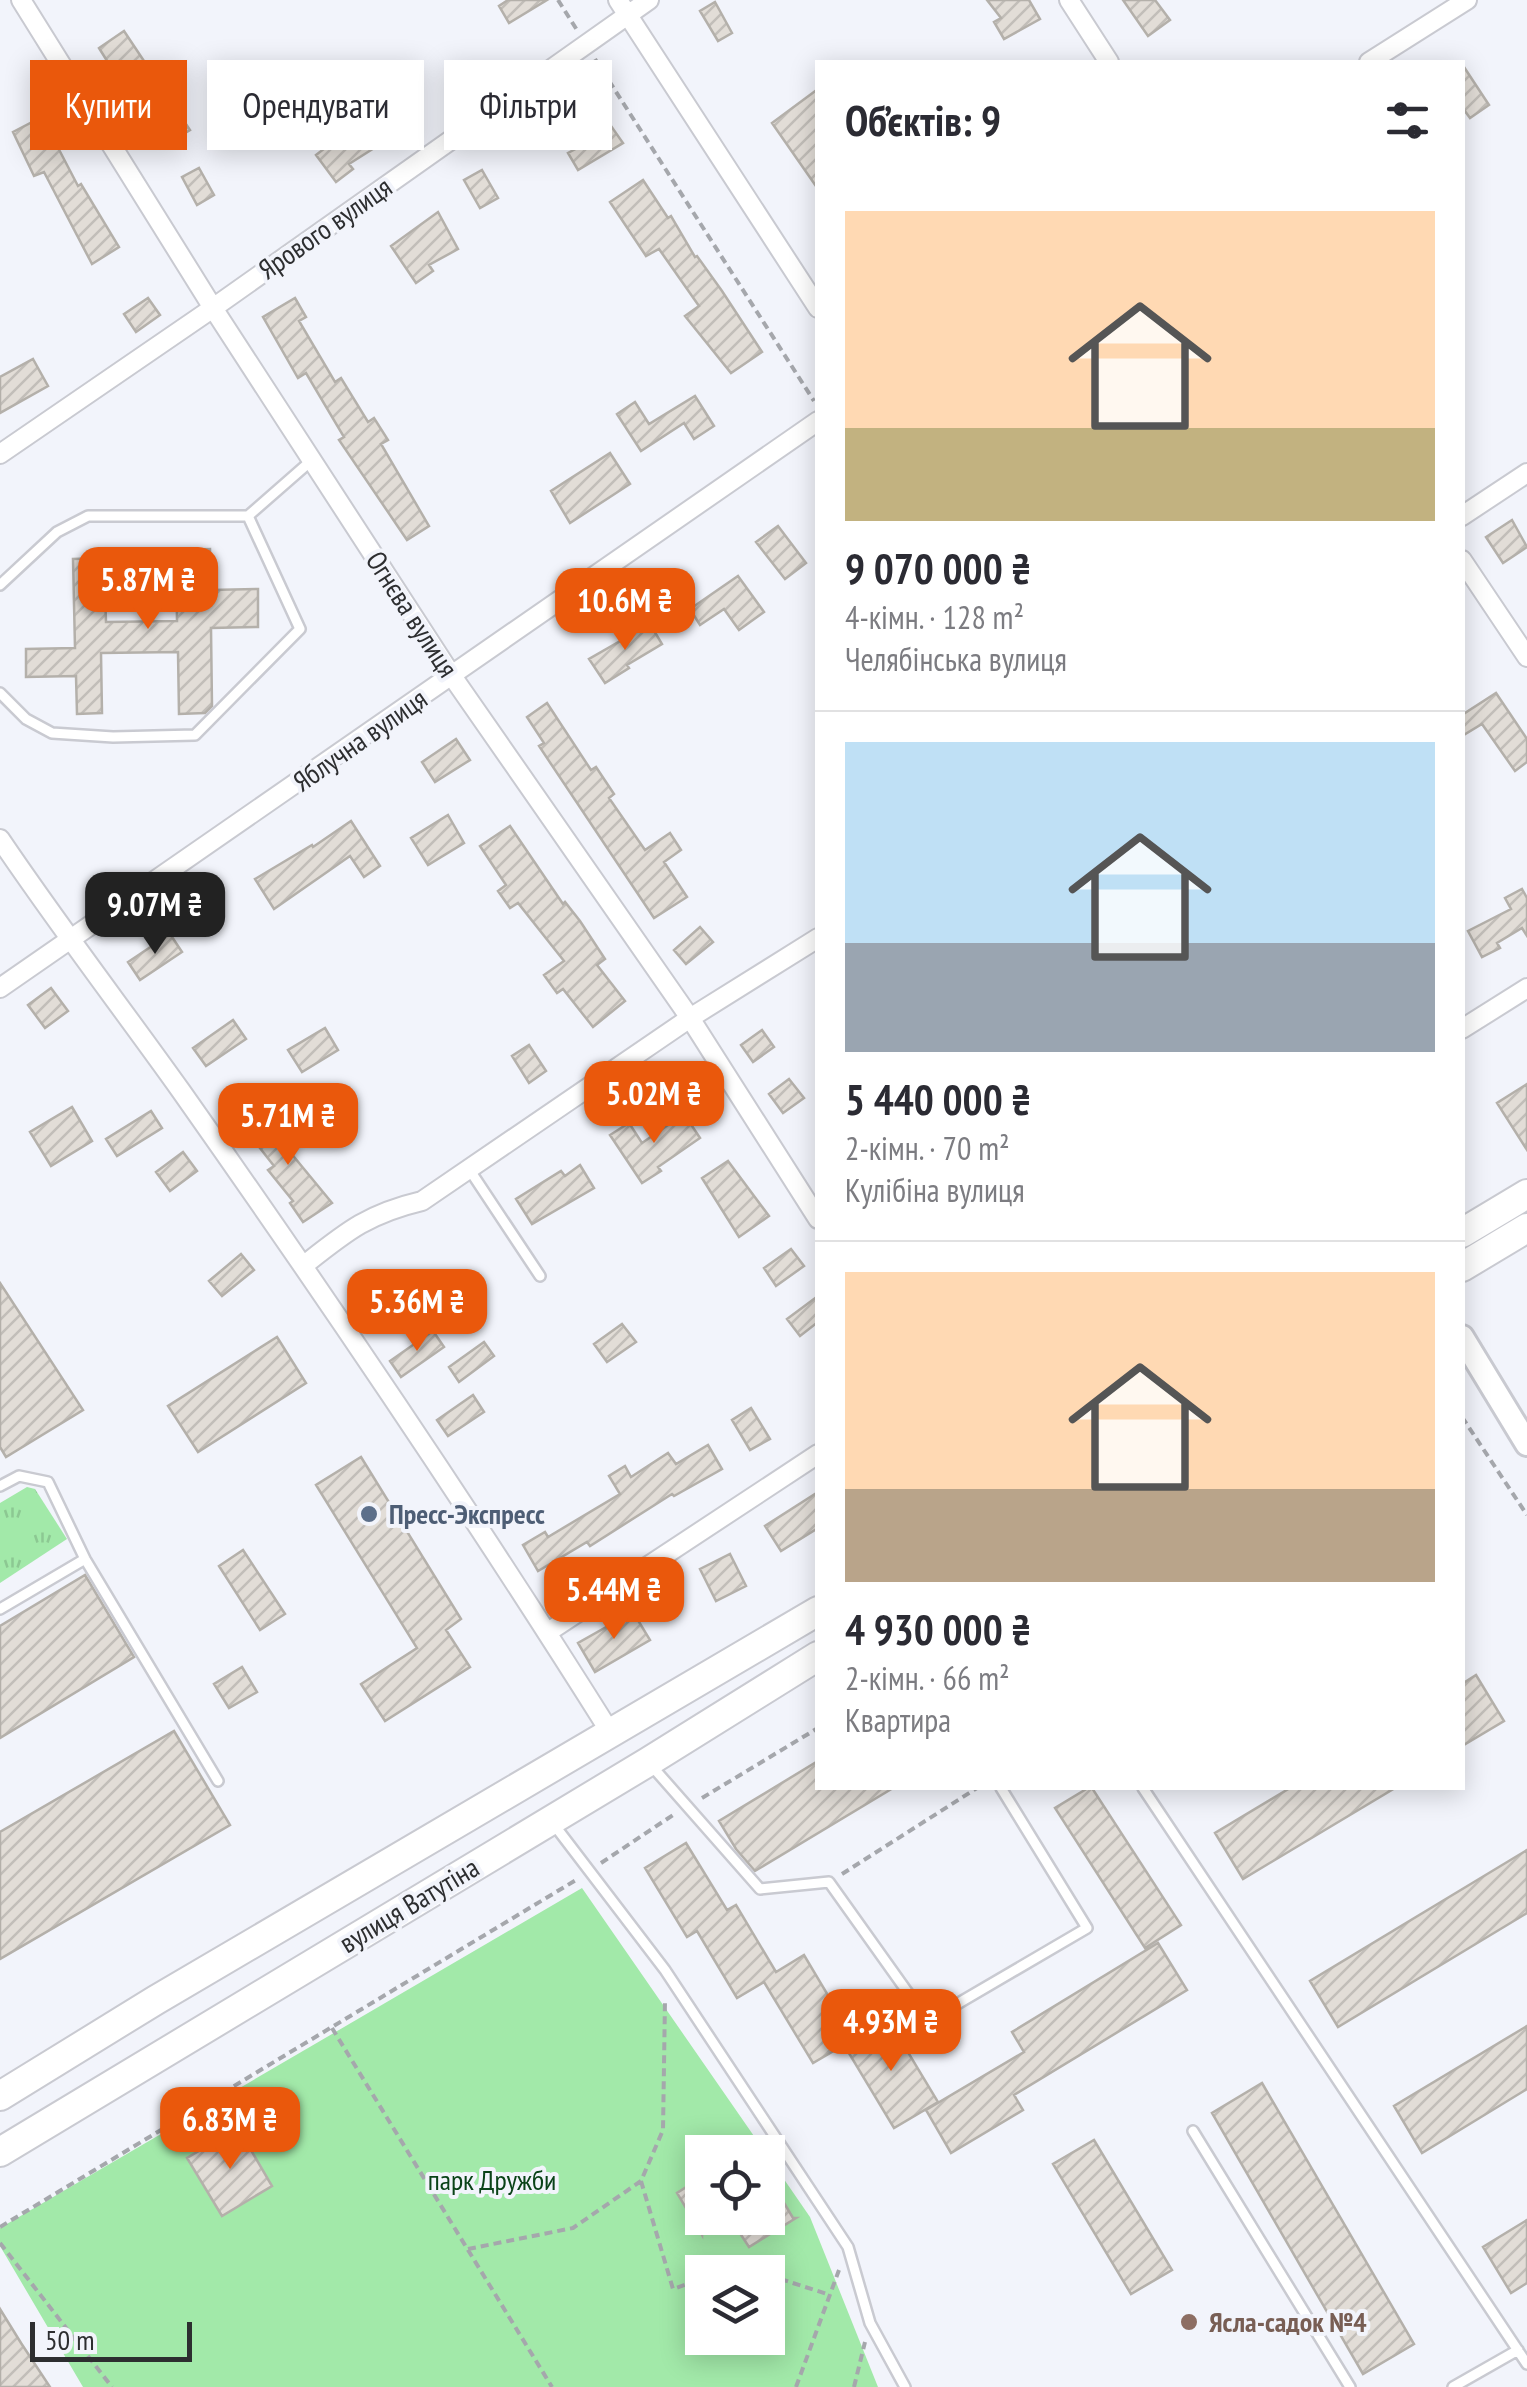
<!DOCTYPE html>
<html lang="uk">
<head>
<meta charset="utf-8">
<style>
	:root { --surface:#fff; --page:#f7f7f7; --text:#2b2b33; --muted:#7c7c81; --line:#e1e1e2; --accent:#ea580c }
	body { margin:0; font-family:"PT Sans Narrow",sans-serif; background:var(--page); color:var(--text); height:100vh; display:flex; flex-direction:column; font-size:38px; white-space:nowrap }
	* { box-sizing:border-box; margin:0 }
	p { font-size:32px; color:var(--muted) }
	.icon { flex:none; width:55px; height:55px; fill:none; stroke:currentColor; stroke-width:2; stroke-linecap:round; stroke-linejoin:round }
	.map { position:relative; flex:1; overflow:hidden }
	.sheet { position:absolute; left:815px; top:60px; width:650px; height:1730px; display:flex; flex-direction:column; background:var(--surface); border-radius:0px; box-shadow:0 5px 25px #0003 }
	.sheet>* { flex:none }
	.guide { position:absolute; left:30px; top:60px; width:635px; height:90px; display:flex; gap:20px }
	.controls { position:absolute; left:685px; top:2135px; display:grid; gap:20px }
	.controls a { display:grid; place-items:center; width:100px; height:100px; border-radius:0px; background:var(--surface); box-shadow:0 5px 25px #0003; font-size:50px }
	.scale { position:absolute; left:30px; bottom:25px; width:162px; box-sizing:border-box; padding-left:10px; border:5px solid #2d2e30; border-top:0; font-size:28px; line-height:35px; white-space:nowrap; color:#2d2e30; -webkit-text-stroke:8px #f2f4fb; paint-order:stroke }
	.price { position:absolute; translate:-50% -85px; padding:0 22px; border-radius:20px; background:var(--accent); color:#fff; font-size:32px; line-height:65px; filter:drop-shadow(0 2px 5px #0008) }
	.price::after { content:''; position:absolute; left:50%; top:60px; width:30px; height:22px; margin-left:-15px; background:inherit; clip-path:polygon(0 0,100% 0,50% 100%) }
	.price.on { background:#222; color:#fff }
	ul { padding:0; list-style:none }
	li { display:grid; align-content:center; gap:20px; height:530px; padding:0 30px }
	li+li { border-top:2px solid var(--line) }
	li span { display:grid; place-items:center; height:310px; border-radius:0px; color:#555 }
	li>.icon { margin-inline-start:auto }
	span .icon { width:180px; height:180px; fill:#fffc; stroke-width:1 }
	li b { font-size:42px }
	h2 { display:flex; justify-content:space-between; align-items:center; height:120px; padding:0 30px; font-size:42px }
	.pill { padding:0 35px; border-radius:0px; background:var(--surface); box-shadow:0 5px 25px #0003; font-size:35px; line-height:90px }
	.pill.on { background:var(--accent); color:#fff }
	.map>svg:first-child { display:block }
	.grass { fill:url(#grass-tufts) }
	.park { fill:#a2e9a9; fill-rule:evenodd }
	.building { fill:url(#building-hatch); stroke:#b4b0aa; stroke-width:2.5 }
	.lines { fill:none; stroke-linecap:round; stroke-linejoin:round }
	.service-casing { stroke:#c9cad1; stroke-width:14 }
	.minor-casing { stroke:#c9cad1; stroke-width:22 }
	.tertiary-casing { stroke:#c9cad1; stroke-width:28 }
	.primary-casing { stroke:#c9cad1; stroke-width:32 }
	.path { stroke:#a5a7ac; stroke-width:4; stroke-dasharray:8 5; stroke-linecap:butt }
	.service { stroke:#fff; stroke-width:9 }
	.minor { stroke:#fff; stroke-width:18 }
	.tertiary { stroke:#fff; stroke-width:22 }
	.primary { stroke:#fff; stroke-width:28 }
	.service-dot { fill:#5c6f8a; stroke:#f2f4fb; stroke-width:4 }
	.education-dot { fill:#8d6e63; stroke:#f2f4fb; stroke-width:4 }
	.labels { text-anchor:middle; stroke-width:8; stroke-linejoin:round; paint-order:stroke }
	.street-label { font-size:28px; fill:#2d2e30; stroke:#f2f4fb }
	.service-label { font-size:28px; font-weight:bold; fill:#4e5e75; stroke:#f2f4fb; text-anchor:start }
	.park-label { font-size:28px; fill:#0a4318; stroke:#f2f4fb }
	.education-label { font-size:28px; font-weight:bold; fill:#785e54; stroke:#f2f4fb; text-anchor:start }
</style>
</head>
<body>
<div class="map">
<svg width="1527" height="2387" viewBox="0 0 1527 2387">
	<defs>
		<pattern id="grass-tufts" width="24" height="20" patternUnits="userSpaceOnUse" patternTransform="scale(2.5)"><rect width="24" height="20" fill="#a2e9a9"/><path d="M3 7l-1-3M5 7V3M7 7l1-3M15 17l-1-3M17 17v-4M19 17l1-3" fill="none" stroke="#8cc892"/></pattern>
		<pattern id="building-hatch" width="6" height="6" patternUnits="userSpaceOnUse" patternTransform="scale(2.5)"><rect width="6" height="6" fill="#e2ddd7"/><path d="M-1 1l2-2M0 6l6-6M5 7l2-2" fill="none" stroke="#c2beb9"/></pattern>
	</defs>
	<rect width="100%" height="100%" fill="#f2f4fb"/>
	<path class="grass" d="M27,1487l8,2 32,50 -67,44v-80z"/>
	<path class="park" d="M582,1888l183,264h-63v66h66v-62l42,61 68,170h-795l-83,-141v-18zM702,2272h66v66h-66z"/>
	<path class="building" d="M508,0h39l-38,23 -10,-17z
		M987,0h42l11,19 -36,20 -10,-17 7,-4z
		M1123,0h32l15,20 -22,16z
		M715,2l17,31 -14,8 -18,-30z
		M124,31l66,99 -29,17 -62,-99z
		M1462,64l27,41 -19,13 -8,-11z
		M583,86l40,57 -45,27 -10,-17 13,-7 -27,-41z
		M818,89v100l-46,-66z
		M396,92l19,30 -66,42 4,5 -17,13 -20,-27 31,-24 -5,-10 19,-11 3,3z
		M42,117l36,69 3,-2 38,63 -27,17 -48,-92 -10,4 -21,-44z
		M199,168l15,27 -17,10 -15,-28z
		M482,170l16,28 -18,10 -16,-28z
		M643,180l25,38 3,-2 24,41 2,-1 25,35 40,61 -31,21 -46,-57 14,-10 -40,-57 -13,7 -36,-54z
		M438,212l20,37 -29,16 4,6 -17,12 -25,-37z
		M148,298l12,17 -24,17 -12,-18z
		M295,298l11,19 -7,4 36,61 6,-4 27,44 6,-4 14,22 -7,4 48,82 -22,14 -68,-100 5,-3 -38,-64 -8,5 -35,-61z
		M33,359l15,27 -48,27v-36z
		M695,396l19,30 -20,13 -10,-16 -43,28 -24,-37 18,-12 14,22z
		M610,453l20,31 -60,39 -19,-32z
		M1512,520l15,27 -24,16 -17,-26z
		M778,526l28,37 -21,16 -29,-37z
		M210,549l1,41 47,-1v38l-47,1 1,78 -7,7 -26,1 -1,-62 -77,1 1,60 -25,1 -1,-38 -50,1v-28l49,-1 -2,-89 31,-1 2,64 71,-1 -1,-71z
		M738,576l26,36 -25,18 -15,-21 -24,16 -10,-16z
		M650,624l12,20 -35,21 2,3 -24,15 -16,-24z
		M1496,693l31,46v23l-12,9 -33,-47 -20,12v-21z
		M547,703l44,67 5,-3 18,27 -5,4 36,52 25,-17 11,17 -17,12 23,35 -33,21 -115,-172 5,-3 -17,-26z
		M456,739l14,21 -35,22 -13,-20z
		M448,815l16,28 -36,22 -17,-27z
		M351,821l29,45 -16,11 -14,-21 -76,53 -19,-30 57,-34 1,2z
		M510,826l53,78 2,-2 15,19 25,38 -8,6 28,36 -32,26 -30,-38 -6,4 -13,-18 20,-14 -46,-58 -8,5 -12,-17 8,-6 -26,-39z
		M1522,889l5,9v38l-5,-8 -25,15 3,5 -18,9 -14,-26 43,-22 -6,-11z
		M700,927l13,15 -27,22 -12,-14z
		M170,934l12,18 -42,28 -12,-18z
		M51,988l17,23 -23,17 -17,-23z
		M233,1020l13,19 -40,27 -13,-18z
		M325,1028l13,22 -36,22 -14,-22z
		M762,1030l12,17 -21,15 -12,-17z
		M529,1045l17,26 -17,12 -17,-27z
		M789,1079l15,19 -21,15 -14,-19z
		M1527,1084v66l-30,-47z
		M72,1107l20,34 -41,25 -21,-34z
		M269,1110l15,19 -8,6 56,68 -29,19 -13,-19 3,-2 -25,-31 6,-4 -29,-37z
		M151,1111l11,17 -45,28 -11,-17z
		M684,1114l16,24 -42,29 3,4 -19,12 -32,-48 19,-12 13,20z
		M183,1152l14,19 -27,20 -14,-19z
		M728,1161l41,55 -30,21 -37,-59z
		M580,1165l14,23 -62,36 -16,-25 45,-28 4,5z
		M791,1249l13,17 -28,20 -12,-18z
		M241,1254l13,16 -32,26 -13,-15z
		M380,1282l14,21 -21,13 -14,-21z
		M0,1283l83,127 -77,47 -6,-10z
		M818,1296v26l-18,14 -13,-17z
		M622,1324l14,18 -29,20 -13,-18z
		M433,1331l11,16 -43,30 -11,-16z
		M277,1337l29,46 -108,69 -30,-46z
		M484,1342l10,14 -35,26 -10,-15z
		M473,1395l11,17 -36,24 -11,-16z
		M751,1408l19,31 -20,11 -18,-30z
		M708,1445l14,24 -48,27 -2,-2 -82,52 -3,-4 -49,29 -15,-26 22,-13 3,5 72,-43 -11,-18 16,-10 6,11 37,-24 8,11z
		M361,1457l100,162 -15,11 24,37 -85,54 -24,-37 56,-36 -101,-163z
		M818,1492v36l-37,23 -16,-25z
		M243,1550l42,64 -25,16 -41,-64z
		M730,1554l16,32 -30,15 -16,-32z
		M85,1575l49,82 -134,81v-112z
		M633,1612l17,28 -55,32 -17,-29z
		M242,1667l15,25 -28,16 -15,-24z
		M1476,1675l28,46 -42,25v-62z
		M174,1731l56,94 -230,134v-127z
		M818,1761v27h75l-138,83 -19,-22 -17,-28z
		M1088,1788h4l89,137 -36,23 -90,-140z
		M1290,1788h105l-152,91 -28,-46z
		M686,1843l41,67 9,-5 40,67 28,-17 50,84 -41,24 -49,-81 -27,16 -40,-67 -10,6 -42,-69z
		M1527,1850v63l-189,114 -28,-46z
		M1158,1943l29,47 -173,105 9,15 -72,43 -25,-43 98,-58 -12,-20z
		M888,2019l50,83 -44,26 -50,-83z
		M1527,2026v63l-105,64 -28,-47z
		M1262,2083l152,261 -51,30 -151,-261z
		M238,2128l34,58 -50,30 -35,-58z
		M1094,2140l78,130 -41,24 -78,-130z
		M768,2176l25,42h3l-47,29 -19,-29h38z
		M702,2177v58l-25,-42z
		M1527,2220v63l-16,10 -28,-46z
		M0,2309l21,34 29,44h-50z"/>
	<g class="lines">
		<g class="service-casing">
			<path id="service" d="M0,585l57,-53 31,-16h160l64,-56
				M0,693l26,26 26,14 61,4 82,-2 105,-106 -52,-113
				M469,1169l71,107
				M0,1486l19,-10 29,6 37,77 133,222
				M0,1609l85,-50
				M650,1764l110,125 69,-7 99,139 159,-93 -86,-140
				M1143,1788l384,576
				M552,1822l113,148 183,277 22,76 35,64
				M1193,2131l157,256
				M1453,2387l65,-37"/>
		</g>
		<g class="minor-casing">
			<path id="minor" d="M21,0l192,308 239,368 238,342 128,201
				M618,0l200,308
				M1069,0l40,62
				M1369,62l98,-62
				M0,454l213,-146 436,-308
				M1462,516l65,-43
				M1462,560l65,97
				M0,839c58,86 121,168 181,252 148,210 292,423 429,641
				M0,988l818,-567
				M1462,1029l65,-41
				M303,1266c43,-34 64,-52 119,-65l268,-183 128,-80
				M548,1632l270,-178"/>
		</g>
		<g class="tertiary-casing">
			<path id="tertiary" d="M1462,1337l65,107"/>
		</g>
		<g class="primary-casing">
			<path id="primary" d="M1462,1233l65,-39
				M1462,1267l65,-39
				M0,2096l156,-96 662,-389
				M0,2152l648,-390 170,-106"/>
		</g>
		<path class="path" d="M558,0l19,30
			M595,59l219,342
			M1462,1417l65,98
			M702,1798l116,-70
			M601,1863l75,-50
			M842,1874l135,-86
			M332,2028l220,359
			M641,2181l32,108 29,-10
			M0,2227l576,-347
			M0,2243l112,144
			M468,2249l105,-21 68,-47 22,-51 2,-130
			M724,2272l18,-6 18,6
			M768,2275l62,20
			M796,2387l43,-117
			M854,2387l11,-45"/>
		<use href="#service" class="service"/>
		<use href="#minor" class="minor"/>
		<use href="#tertiary" class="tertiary"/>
		<use href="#primary" class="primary"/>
	</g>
	<circle class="service-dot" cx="369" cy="1514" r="10"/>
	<circle class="education-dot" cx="1189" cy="2322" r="10"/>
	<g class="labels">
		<g class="street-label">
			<text transform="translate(325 228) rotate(-35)" y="10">Ярового вулиця</text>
			<text transform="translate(412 614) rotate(57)" y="10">Огнєва вулиця</text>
			<text transform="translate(360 740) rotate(-35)" y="10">Яблучна вулиця</text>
			<text transform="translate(409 1905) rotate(-31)" y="10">вулиця Ватутіна</text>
		</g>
		<g class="service-label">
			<text x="389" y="1524">Пресс-Экспресс</text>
		</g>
		<g class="park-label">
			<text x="492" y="2190">парк Дружби</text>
		</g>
		<g class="education-label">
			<text x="1209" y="2332">Ясла-садок №4</text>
		</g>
	</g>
</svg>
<div class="controls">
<a><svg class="icon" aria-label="locate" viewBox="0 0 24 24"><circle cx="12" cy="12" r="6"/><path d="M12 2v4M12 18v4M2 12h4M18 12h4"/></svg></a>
<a><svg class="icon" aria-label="layers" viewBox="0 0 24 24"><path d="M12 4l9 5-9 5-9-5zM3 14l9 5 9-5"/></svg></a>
</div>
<div class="scale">50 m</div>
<b class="price" style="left:148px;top:632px">5.87M ₴</b>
<b class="price" style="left:625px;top:653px">10.6M ₴</b>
<b class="price on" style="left:155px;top:957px">9.07M ₴</b>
<b class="price" style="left:654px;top:1146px">5.02M ₴</b>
<b class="price" style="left:288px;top:1168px">5.71M ₴</b>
<b class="price" style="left:417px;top:1354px">5.36M ₴</b>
<b class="price" style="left:614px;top:1642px">5.44M ₴</b>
<b class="price" style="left:891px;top:2074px">4.93M ₴</b>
<b class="price" style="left:230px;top:2172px">6.83M ₴</b>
<div class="guide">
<a class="pill on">Купити</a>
<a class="pill">Орендувати</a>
<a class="pill">Фільтри</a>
</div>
<section class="sheet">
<h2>Об’єктів: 9<svg class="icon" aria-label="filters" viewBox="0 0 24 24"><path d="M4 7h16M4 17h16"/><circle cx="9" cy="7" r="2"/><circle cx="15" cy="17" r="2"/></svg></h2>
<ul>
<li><span style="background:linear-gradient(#ffd9b3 70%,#c2b280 0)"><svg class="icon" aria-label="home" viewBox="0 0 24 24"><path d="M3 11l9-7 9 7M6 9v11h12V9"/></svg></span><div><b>9 070 000 ₴</b><p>4-кімн. · 128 m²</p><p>Челябінська вулиця</p></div></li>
<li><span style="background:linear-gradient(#bfe0f5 65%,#9aa5b1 0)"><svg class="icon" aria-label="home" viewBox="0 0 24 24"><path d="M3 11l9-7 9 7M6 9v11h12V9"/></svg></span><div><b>5 440 000 ₴</b><p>2-кімн. · 70 m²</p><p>Кулібіна вулиця</p></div></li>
<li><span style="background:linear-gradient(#ffd9b3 70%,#b9a48a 0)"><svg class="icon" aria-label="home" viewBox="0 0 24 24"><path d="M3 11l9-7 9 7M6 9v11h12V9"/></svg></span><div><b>4 930 000 ₴</b><p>2-кімн. · 66 m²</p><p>Квартира</p></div></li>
</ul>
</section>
</div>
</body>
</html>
